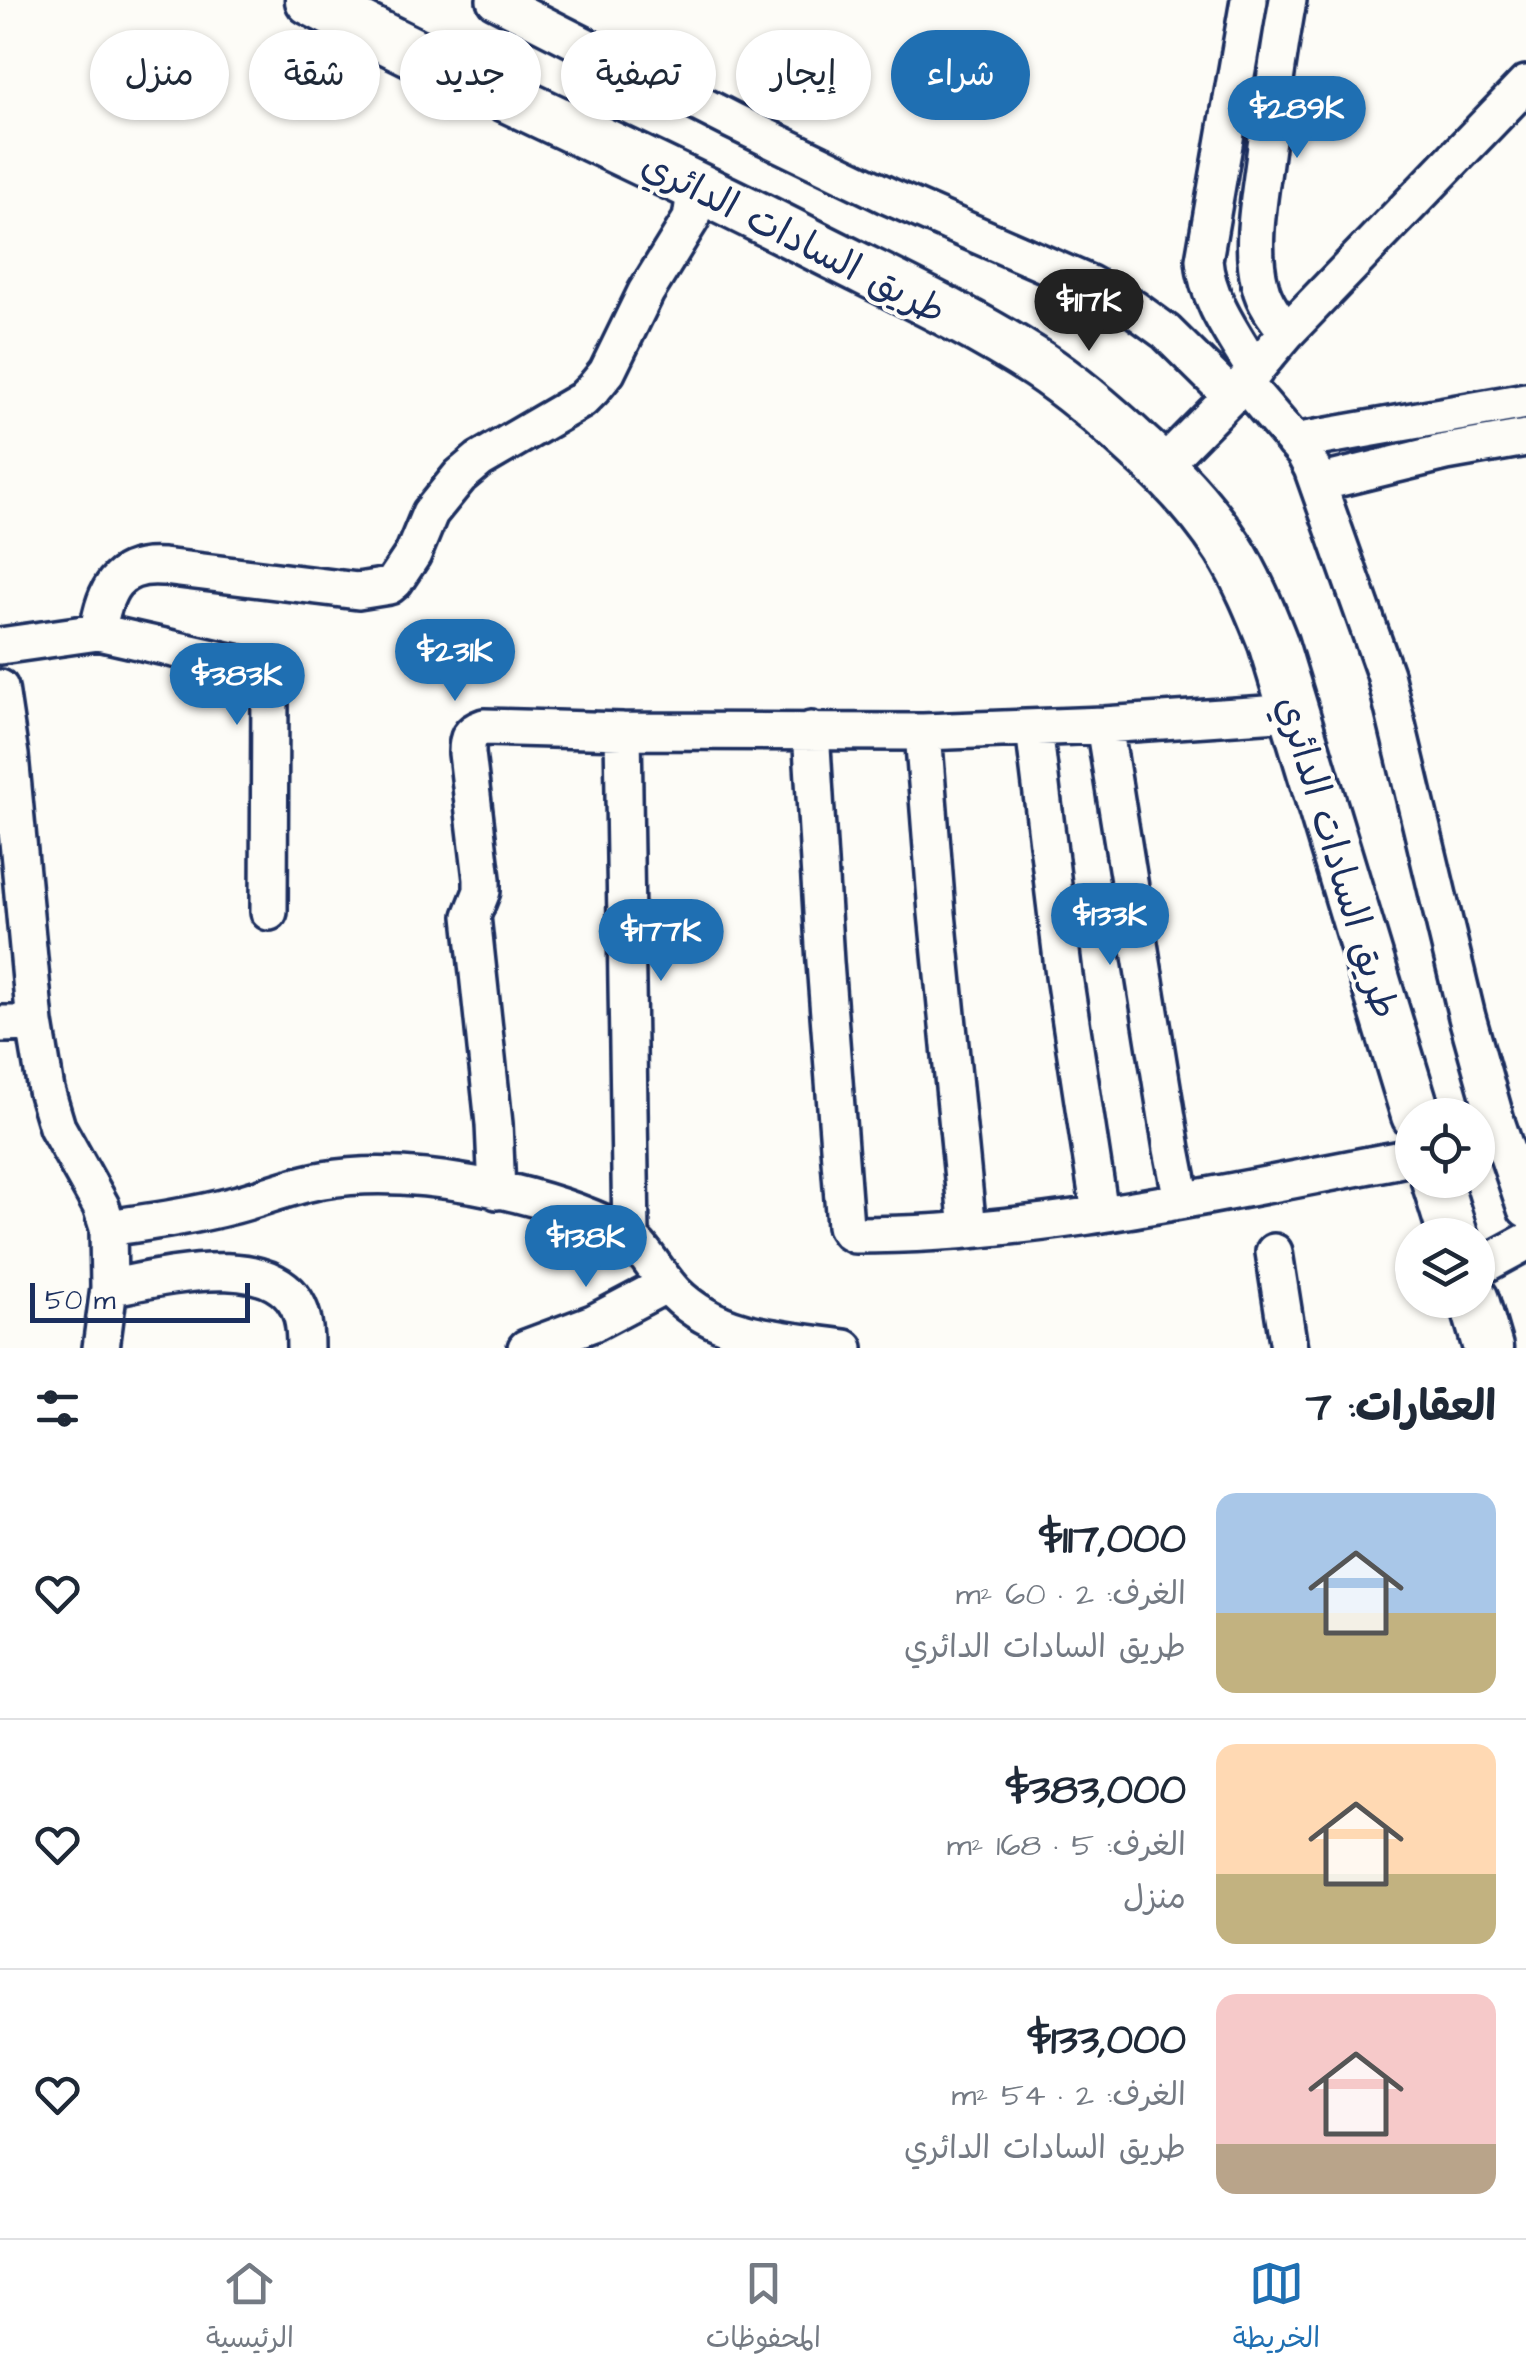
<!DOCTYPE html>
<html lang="ar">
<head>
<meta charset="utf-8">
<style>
	:root { --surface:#fff; --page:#f2f2f3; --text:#1f2937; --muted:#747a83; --line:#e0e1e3; --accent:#1f6fb2 }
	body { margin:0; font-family:"Architects Daughter","Playpen Sans Arabic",sans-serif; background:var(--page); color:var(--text); direction:rtl; height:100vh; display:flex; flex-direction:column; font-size:38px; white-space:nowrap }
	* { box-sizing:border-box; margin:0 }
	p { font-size:32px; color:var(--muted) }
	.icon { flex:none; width:55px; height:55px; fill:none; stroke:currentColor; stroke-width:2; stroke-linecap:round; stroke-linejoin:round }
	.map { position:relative; height:1348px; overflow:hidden; direction:ltr }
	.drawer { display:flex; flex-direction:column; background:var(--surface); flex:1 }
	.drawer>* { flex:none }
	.banner { position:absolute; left:30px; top:30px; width:1000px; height:90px; direction:rtl; display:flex; gap:20px }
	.controls { position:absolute; left:1395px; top:1098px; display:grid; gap:20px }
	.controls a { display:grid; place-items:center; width:100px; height:100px; border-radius:50%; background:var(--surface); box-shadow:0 2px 8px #0004; font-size:50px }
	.scale { position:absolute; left:30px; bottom:25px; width:220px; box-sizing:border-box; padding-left:10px; border:5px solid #1b2f5e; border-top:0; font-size:28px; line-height:35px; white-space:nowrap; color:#1b2f5e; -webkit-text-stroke:8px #fdfcf7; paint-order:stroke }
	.price { position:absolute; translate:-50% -85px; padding:0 22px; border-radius:35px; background:var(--accent); color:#fff; font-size:32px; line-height:65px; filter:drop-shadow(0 2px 5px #0008) }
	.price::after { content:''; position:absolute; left:50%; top:60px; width:30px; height:22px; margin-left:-15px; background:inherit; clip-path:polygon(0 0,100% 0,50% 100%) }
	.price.active { background:#222; color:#fff }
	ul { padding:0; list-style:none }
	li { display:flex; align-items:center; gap:30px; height:250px; padding:0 30px }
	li+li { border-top:2px solid var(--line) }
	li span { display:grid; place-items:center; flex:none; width:280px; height:200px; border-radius:20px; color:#555 }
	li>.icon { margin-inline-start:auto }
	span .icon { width:120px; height:120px; fill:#fffc; stroke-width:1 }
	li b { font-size:42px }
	h2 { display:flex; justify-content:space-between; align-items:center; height:120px; padding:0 30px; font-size:42px }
	.tag { padding:0 35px; border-radius:45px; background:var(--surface); box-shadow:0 2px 8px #0004; font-size:35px; line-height:90px }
	.tag.active { background:var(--accent); color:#fff }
	.dock { display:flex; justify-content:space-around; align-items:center; height:140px; border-top:2px solid var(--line); background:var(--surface); font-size:28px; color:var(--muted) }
	.dock a { display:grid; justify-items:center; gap:5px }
	.dock .active { color:var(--accent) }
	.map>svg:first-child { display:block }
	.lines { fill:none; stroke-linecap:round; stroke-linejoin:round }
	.minor-casing { stroke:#1b2f5e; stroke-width:42 }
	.secondary-casing { stroke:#1b2f5e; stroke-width:55 }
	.minor { stroke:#fdfcf7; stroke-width:35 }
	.secondary { stroke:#fdfcf7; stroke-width:48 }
	.labels { text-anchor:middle; stroke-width:8; stroke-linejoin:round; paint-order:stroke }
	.street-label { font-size:38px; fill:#1b2f5e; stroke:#fdfcf7 }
</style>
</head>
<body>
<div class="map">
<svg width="1526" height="1348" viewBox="0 0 1526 1348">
	<rect width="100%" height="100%" fill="#fdfcf7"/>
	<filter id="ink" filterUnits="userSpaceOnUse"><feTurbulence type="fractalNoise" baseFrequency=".01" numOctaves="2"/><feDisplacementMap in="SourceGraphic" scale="20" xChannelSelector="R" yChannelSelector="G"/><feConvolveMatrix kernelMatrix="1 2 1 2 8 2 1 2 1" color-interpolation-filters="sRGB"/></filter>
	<g filter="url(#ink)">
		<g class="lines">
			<g class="minor-casing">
				<path id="minor" d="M495,0l238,121 155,75 202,88 43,24 33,24 65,64
					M1249,0l-45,260c3,40 31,77 51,111
					M1287,332c-11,-14 -23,-29 -27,-47 -10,-39 -1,-84 4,-123 7,-54 14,-108 24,-162
					M1244,383l60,70 8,15 73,206 82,343 30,107 29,85
					M1294,442l232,-41
					M1161,467l83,-84 43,-51 239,-248
					M1319,483l127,-31 80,-14
					M98,632c6,-41 18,-69 65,-65l195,24 31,-5 6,-5 18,-27 17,-41 30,-37 19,-16 103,-60 11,-11 14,-17 39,-80 45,-73 5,-34
					M0,646l98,-14 165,37 4,5 3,10 -1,228
					M0,688l10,67 25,268 11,67 11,37 44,79 7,22 1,60 -8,60
					M1104,725l68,424 10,51
					M1034,728l30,248 36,237
					M811,730l14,232 20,264 4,6 6,3c188,0 374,-44 557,-78
					M623,731l8,506
					M923,732l14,181 31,317
					M0,1024l35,-1
					M497,1191l-3,-67 -22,-208 10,-25v-12l-15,-126c0,-15 2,-21 17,-26l139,4 300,1 181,-7 190,-13
					M108,1228c42,-6 85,-12 127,-23 30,-8 58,-20 88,-25 87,-15 218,11 297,51 23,12 36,43 55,62 46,46 110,46 170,55
					M1274,1252l15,96
					M1478,1268l48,-26
					M109,1288c50,-10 174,-43 193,29 3,10 3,21 3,31
					M526,1348l67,-25 74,-39"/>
			</g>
			<g class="secondary-casing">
				<path id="secondary" d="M310,0c163,86 332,157 496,241 78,40 159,76 233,124 36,24 68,52 99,81 34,30 65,63 90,102 19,30 32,62 45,95l143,472
					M1436,1180l17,55
					M1474,1300l14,48"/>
			</g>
			<use href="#minor" class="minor"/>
			<use href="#secondary" class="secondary"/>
		</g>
	</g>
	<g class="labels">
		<g class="street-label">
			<text transform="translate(794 237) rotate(27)" y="13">طريق السادات الدائري</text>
			<text transform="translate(1338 857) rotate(73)" y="13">طريق السادات الدائري</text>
		</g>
	</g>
</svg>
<div class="controls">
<a><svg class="icon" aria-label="locate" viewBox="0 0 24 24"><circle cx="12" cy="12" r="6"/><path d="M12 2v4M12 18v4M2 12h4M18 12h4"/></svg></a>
<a><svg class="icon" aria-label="layers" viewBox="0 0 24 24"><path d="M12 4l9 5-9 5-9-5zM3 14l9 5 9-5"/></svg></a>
</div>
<div class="scale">50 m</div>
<b class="price" style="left:1297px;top:161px">$289K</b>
<b class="price active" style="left:1089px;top:354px">$117K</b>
<b class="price" style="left:455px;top:704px">$231K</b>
<b class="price" style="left:237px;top:728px">$383K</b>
<b class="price" style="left:1110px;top:968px">$133K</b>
<b class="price" style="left:661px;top:984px">$177K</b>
<b class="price" style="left:586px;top:1290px">$138K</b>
<div class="banner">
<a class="tag active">شراء</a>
<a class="tag">إيجار</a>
<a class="tag">تصفية</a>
<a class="tag">جديد</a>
<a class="tag">شقة</a>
<a class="tag">منزل</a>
</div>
</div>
<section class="drawer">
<h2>العقارات: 7<svg class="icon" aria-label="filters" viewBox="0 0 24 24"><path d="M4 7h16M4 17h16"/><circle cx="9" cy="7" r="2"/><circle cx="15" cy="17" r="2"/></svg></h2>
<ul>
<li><span style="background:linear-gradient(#a9c7e8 60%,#c2b280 0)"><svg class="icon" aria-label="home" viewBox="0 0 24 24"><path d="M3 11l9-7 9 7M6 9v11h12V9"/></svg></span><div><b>$117,000</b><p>الغرف: 2 · 60 m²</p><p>طريق السادات الدائري</p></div><svg class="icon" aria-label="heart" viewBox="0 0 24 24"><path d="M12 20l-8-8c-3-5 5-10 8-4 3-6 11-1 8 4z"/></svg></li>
<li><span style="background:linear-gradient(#ffd9b3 65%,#c2b280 0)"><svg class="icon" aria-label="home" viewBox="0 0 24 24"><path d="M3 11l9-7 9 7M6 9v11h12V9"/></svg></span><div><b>$383,000</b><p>الغرف: 5 · 168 m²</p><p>منزل</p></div><svg class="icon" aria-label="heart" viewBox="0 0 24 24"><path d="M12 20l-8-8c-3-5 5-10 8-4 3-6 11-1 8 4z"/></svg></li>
<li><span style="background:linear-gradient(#f6c9c9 75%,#b9a48a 0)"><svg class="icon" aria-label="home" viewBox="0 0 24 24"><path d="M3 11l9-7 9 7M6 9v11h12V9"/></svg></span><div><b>$133,000</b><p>الغرف: 2 · 54 m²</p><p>طريق السادات الدائري</p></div><svg class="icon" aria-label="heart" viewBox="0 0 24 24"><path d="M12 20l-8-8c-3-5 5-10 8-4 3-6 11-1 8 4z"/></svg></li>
</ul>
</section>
<nav class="dock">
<a class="active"><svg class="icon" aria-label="map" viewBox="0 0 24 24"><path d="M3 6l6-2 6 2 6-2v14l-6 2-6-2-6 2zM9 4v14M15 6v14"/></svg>الخريطة</a>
<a><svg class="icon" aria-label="saved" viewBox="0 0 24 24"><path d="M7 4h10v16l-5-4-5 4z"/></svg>المحفوظات</a>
<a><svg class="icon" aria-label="home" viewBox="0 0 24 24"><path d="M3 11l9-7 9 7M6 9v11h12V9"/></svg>الرئيسية</a>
</nav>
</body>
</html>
